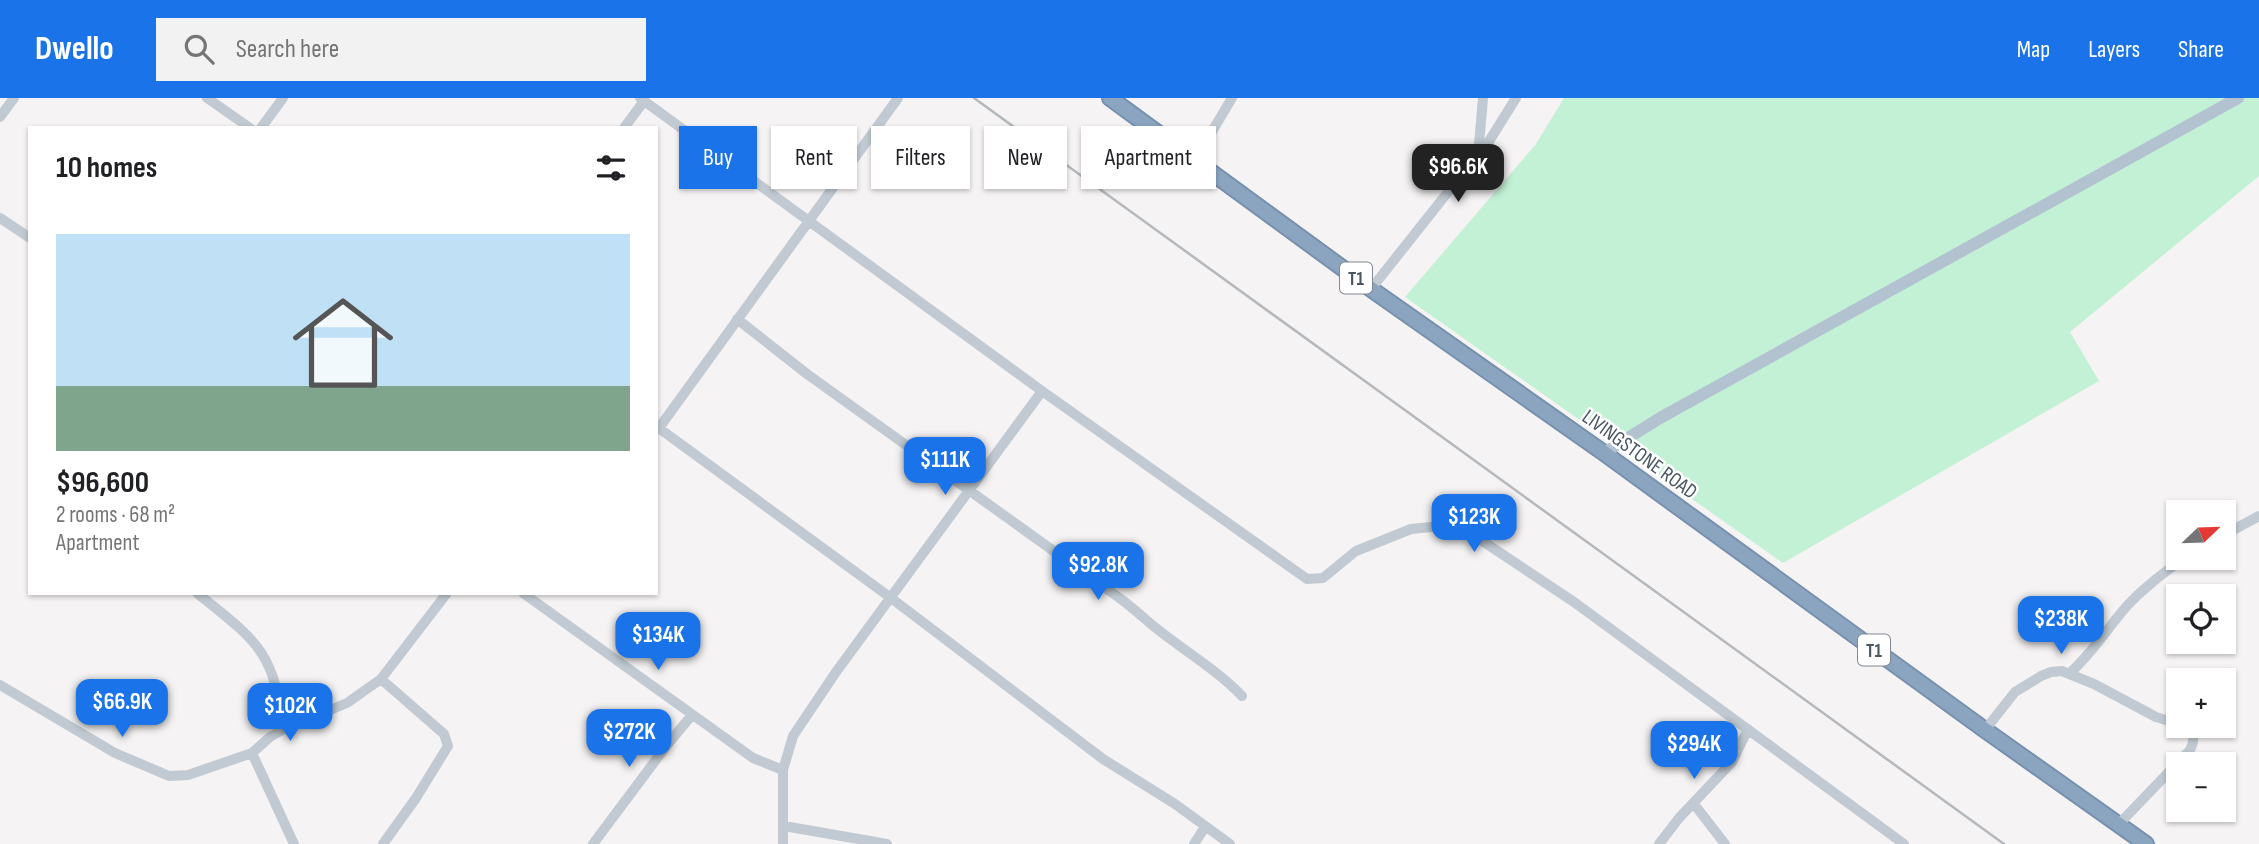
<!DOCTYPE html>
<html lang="en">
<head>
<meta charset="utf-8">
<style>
	:root { --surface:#fff; --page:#f2f2f2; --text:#202124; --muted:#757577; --line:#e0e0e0; --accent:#1a73e8 }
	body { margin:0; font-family:"Sofia Sans Condensed",sans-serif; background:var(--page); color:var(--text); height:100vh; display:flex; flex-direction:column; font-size:26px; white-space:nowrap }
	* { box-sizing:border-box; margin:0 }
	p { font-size:23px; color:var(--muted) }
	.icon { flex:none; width:38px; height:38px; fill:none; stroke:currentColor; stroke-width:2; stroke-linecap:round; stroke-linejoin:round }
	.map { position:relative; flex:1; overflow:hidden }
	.details { position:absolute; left:28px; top:28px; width:630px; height:469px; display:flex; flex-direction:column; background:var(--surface); border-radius:0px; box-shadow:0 2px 5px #0004 }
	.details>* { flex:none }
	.guide { position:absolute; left:679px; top:28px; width:665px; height:63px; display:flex; gap:14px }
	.needle { width:46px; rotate:67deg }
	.fabs { position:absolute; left:2166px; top:402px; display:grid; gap:14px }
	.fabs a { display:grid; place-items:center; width:70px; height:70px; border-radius:0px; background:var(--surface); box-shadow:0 2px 5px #0004; font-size:35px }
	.price { position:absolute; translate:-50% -60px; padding:0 16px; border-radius:14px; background:var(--accent); color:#fff; font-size:23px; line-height:46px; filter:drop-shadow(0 2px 4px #0008) }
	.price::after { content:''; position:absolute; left:50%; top:42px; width:21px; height:16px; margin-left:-10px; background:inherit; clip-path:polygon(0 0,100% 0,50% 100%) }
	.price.active { background:#222; color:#fff }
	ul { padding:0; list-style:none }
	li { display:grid; align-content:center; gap:14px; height:371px; padding:0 28px }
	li+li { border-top:2px solid var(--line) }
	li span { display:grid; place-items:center; height:217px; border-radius:0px; color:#555 }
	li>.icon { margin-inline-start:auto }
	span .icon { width:126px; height:126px; fill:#fffc; stroke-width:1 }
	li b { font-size:30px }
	h2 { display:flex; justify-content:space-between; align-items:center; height:84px; padding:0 28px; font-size:30px }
	.pill { padding:0 24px; border-radius:0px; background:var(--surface); box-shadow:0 2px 5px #0004; font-size:24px; line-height:63px }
	.pill.active { background:var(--accent); color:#fff }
	header { display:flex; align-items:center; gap:42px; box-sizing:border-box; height:98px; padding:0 35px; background:var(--accent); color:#fff }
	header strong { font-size:33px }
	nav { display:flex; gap:38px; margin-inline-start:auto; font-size:24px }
	.search { width:490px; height:63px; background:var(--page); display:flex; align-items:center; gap:18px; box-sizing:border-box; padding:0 24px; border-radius:0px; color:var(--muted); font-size:26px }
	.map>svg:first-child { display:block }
	.green { fill:#c3f1d5 }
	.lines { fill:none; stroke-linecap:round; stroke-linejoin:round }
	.highway-casing { stroke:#7690ad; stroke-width:18 }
	.minor { stroke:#c1cad2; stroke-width:10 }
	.major { stroke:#b3c2d1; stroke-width:12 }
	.highway { stroke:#8ba5c1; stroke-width:14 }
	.rail { stroke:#b5b8bd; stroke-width:2.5 }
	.labels { text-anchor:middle; stroke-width:5; stroke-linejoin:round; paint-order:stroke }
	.shield { fill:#fff; stroke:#808990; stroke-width:2 }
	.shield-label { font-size:19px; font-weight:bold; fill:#4a5661 }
	.street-label { font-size:21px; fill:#4a5661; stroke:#fff }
</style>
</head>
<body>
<header>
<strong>Dwello</strong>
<div class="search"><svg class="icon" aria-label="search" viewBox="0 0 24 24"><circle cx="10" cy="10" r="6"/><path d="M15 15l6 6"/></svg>Search here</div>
<nav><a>Map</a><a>Layers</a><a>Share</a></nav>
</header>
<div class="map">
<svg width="2259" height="746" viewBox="0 0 2259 746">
	<rect width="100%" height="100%" fill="#f5f3f3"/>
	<path class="green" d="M1564,0h695v78l-189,156 29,49 -316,182 -378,-266 131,-153z"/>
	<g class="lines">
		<g class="highway-casing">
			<path id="highway" d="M1110,0l261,191 233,164 381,277 161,114"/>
		</g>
		<path class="minor" d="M207,0l43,30
			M640,0l402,293 -206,281 -43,64 -10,34v74
			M0,19l14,-19
			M261,30l22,-30
			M624,30l20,-27
			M1478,59l5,-59
			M1195,62l37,-62
			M0,120l30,20
			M1371,191l77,-97 33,-38 35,-56
			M737,221l70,55 301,216c16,10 29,22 43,34 30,25 64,44 91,72
			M1042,293l265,188 16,-1 33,-27 55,-22 40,-4 30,15 93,62 330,242
			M656,328l235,172 212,161 72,45 55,40
			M659,330l239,-330
			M2224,437l35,-19
			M197,495c58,47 79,58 85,137
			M523,495l230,165 30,12
			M2070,575c23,-21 36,-43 56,-66 17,-19 38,-34 58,-49
			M381,581l63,55 4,12 -32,52 -33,46
			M0,587l115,68 54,23 19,-1 64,-22
			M1985,632l30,-38 26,-16 10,-4 11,-1 32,13 62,33 23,7
			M1694,706l31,40
			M2119,726l71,-74c5,-10 5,-17 -5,-24
			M784,728l103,18
			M294,746l-42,-91 18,-16 12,-7 65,-27 34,-24 66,-86
			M593,746l74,-99 25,-30
			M1194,746l11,-17
			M1659,746l20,-26 53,-56 16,-33"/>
		<path class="major" d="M1604,355l56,-35 578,-320"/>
		<use href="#highway" class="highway"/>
		<path class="rail" d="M974,0l1030,746"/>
	</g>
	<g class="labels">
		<g class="shield">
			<rect x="1340" y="164.5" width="32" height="31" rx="5"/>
			<rect x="1858" y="536.5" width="32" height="31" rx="5"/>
		</g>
		<g class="shield-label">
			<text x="1356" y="187">T1</text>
			<text x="1874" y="559">T1</text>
		</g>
		<g class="street-label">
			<text transform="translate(1640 356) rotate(36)" y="7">LIVINGSTONE ROAD</text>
		</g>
	</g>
</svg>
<div class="fabs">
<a><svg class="needle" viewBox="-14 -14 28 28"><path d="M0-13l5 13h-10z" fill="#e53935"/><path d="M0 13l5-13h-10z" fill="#757577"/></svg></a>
<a><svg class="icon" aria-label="locate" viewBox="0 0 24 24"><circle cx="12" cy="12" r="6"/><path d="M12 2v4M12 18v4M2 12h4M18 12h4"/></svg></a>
<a>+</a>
<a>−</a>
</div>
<b class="price active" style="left:1458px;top:106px">$96.6K</b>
<b class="price" style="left:945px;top:399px">$111K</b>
<b class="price" style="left:1474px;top:456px">$123K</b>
<b class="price" style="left:1098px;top:504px">$92.8K</b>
<b class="price" style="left:2061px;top:558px">$238K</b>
<b class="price" style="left:658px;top:574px">$134K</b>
<b class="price" style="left:122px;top:641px">$66.9K</b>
<b class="price" style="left:290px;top:645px">$102K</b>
<b class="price" style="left:629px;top:671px">$272K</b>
<b class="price" style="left:1694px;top:683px">$294K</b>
<div class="guide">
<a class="pill active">Buy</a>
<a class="pill">Rent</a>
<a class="pill">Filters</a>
<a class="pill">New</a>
<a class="pill">Apartment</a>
</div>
<section class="details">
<h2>10 homes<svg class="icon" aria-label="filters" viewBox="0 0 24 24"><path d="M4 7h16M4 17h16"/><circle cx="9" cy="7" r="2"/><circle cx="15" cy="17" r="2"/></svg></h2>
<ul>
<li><span style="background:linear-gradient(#bfe0f5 70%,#7fa58c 0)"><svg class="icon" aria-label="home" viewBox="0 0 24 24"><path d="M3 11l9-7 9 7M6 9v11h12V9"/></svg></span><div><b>$96,600</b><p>2 rooms · 68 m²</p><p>Apartment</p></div></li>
</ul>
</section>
</div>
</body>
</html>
